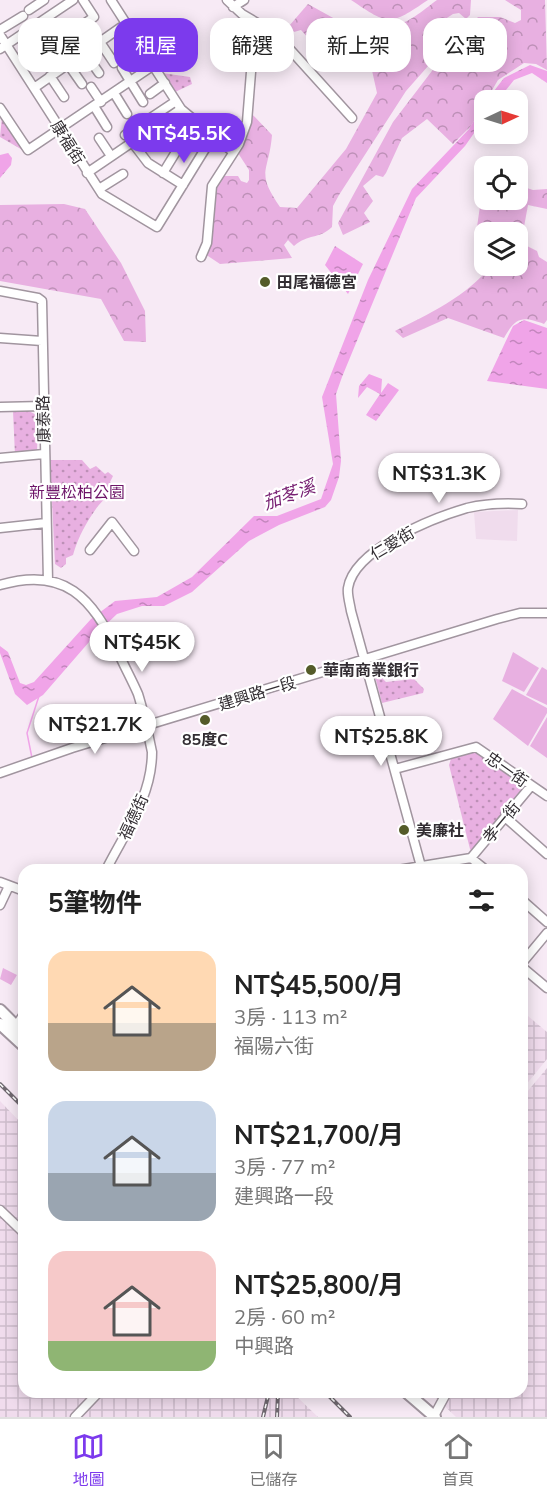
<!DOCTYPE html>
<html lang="zh-TW">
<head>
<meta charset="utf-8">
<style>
	:root { --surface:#fff; --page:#f2f2f2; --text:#222; --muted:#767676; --line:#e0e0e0; --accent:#7c3aed }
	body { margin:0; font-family:Mulish,"Noto Sans TC",sans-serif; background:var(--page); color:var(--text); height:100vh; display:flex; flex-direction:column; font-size:22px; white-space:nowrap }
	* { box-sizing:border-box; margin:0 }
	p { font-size:20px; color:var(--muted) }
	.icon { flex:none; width:33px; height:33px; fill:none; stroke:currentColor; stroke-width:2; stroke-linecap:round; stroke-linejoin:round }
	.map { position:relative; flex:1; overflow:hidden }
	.drawer { position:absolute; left:18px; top:864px; width:510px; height:534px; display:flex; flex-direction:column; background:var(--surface); border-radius:18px; box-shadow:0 3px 15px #0003 }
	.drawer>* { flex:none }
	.hud { position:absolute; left:18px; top:18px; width:512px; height:54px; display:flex; gap:12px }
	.needle { width:39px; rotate:86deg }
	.controls { position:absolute; left:474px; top:90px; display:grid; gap:12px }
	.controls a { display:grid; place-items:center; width:54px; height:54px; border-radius:12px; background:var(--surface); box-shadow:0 3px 15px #0003; font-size:30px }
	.price { position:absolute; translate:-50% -51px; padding:0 14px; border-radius:21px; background:#fff; color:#222; font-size:20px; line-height:39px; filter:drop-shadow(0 2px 3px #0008) }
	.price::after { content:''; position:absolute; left:50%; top:36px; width:18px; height:14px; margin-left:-9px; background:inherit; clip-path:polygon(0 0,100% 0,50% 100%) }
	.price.active { background:var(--accent); color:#fff }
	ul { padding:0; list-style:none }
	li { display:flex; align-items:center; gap:18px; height:150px; padding:0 30px }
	li span { display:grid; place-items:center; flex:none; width:168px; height:120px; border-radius:18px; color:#555 }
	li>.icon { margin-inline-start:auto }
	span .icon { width:72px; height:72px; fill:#fffc; stroke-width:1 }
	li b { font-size:26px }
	h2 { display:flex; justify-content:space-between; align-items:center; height:72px; padding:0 30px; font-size:26px }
	.tag { padding:0 21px; border-radius:18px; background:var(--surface); box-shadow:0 3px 15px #0003; font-size:21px; line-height:54px }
	.tag.active { background:var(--accent); color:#fff }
	.dock { display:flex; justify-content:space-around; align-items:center; height:84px; border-top:2px solid var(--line); background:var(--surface); font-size:16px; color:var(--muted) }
	.dock a { display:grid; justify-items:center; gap:3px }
	.dock .active { color:var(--accent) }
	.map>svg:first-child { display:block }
	.built { fill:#f0dced }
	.industrial { fill:url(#industrial-grid) }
	.green { fill:#e8b0e1 }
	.forest { fill:url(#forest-crowns) }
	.park { fill:url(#park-dots) }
	.water { fill:url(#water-ripples) }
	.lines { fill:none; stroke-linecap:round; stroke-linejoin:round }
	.stream { stroke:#f0a4e8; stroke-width:1.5 }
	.minor-casing { stroke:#a1959f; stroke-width:11 }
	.major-casing { stroke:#a1959f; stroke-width:14 }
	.minor { stroke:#fff; stroke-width:8 }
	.major { stroke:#fff; stroke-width:10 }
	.rail-casing { stroke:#706970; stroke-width:4 }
	.rail { stroke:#fff; stroke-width:1.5; stroke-dasharray:4.5; stroke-linecap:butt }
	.poi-dot { fill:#545b29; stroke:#fff; stroke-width:2 }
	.labels { text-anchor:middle; stroke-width:4.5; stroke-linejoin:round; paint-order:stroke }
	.street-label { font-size:16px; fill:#322d32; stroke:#fff }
	.poi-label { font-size:16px; font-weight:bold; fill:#322d32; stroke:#fff; text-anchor:start }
	.park-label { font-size:16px; fill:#6e1569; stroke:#fff }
	.water-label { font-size:18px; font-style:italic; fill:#782173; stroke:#fff }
</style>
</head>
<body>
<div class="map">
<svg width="547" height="1417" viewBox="0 0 547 1417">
	<defs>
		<pattern id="industrial-grid" width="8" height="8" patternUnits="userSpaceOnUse" patternTransform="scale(1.5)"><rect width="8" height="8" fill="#f0dced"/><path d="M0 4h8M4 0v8" fill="none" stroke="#cebdcc"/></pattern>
		<pattern id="forest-crowns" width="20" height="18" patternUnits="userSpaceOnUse" patternTransform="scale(1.5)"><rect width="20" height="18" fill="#e8b0e1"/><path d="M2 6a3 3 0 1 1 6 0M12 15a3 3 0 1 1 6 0" fill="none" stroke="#bd90b7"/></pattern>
		<pattern id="park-dots" width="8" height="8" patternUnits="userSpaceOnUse" patternTransform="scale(1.5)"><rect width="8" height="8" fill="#e8b0e1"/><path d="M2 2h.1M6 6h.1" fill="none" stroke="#bd90b7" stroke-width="1.8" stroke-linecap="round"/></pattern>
		<pattern id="water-ripples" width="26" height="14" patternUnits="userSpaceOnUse" patternTransform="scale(1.5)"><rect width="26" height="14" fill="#f0a4e8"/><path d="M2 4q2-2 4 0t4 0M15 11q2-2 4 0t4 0" fill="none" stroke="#c386bd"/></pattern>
	</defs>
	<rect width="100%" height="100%" fill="#f7eaf5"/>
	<path class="built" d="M518,510l-1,31 -41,-2 -2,-27z"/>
	<path class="industrial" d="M522,1011l25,21v27l-22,27 -3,-3z
		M547,1068v349h-91l-26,-25h92v-294z
		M0,1101l23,24 -5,5 6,6v256h268l26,25h-318z"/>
	<path class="green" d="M513,652l26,16 -15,24 -22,-11z
		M542,667l5,3v35l-21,-10z
		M512,689l35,19v5l-19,33 -35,-27z
		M547,717v41l-17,-12z
		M3,968l14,7 -6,10 -11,-6z"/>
	<path class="forest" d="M351,0h77c-39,26 -38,26 -77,0z
		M437,0h34l-1,15 -4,4 -7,-6 -6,1 -20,13 11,21 -38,43 -67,104 -6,11 -1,21c-14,13 -23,6 -38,19l-6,-6 -4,5 8,13 -72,6 -15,-10 8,-23 2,-41 9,-14h14l3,5 6,2 2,-3v-10l-11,-17 10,-21 4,-18 20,21c-3,38 -17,36 8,72l17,1 49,-59 31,-56 -6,-27 -16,-13 -29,19 -18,-21 2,-11 -9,-10 -7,2 -5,-6 19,-22 45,25 13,-11c6,2 13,7 19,8 18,3 38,-16 52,-26z
		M505,0h40l2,70 -11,-6 -12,-1 -26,17 -27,46 -18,18 -26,-25 -25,19 -16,35 -3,4 -7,-2 -13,11 10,15 -9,12 6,9 -27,13 -5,-12 55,-101 45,-59 40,-46h22l15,6 6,-3v-10z
		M518,185l15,5 14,-1v20l-19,-4 -7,38 16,8 2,6 8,5v58l-3,4c-22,-8 -28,-7 -40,14l-56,-20 -45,20 -8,-7c30,-15 76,-37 95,-65h28v-34h-16l-13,-8 -12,3 4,-28 3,-4v5h34z
		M64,204l21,5 36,54 24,48 1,31 -22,-1 -23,-42 -101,-18v-76z"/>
	<path class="park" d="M162,73l28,4 2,7 -19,9z
		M2,116l24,36 -26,-15z
		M13,411h16l9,5 -1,36 -22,3z
		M50,460h32l8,9 6,-3 9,8 3,-2 5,4 -3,6 3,4c-2,8 -9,13 -15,20 -11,15 -20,31 -25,49l-7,3v6l-5,4 -6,-4z
		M374,662l6,14 6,6 28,-3 10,10 -1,4 -41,10 -10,-38z
		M471,753h6l48,35 -53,64 -2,-3 -21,-84 2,-6z"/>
	<path class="water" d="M530,65l17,6v12l-15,-10 -18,7 -16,20h-11l17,-22z
		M484,104v15l-19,27 -49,52 -74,179 -6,17 5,67 -2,16 -8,23 -6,7 -46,18 -30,16 -57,51 -28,14h-22l-25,8 -21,20 -53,61 -16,10 -12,-11 -15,-41v-7l8,6 12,31 6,2 8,-3 57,-63 24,-18 42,-4 35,-20 62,-61h23l44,-17 12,-35 -11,-67 46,-117 44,-91 57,-60z
		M8,153l4,5 -1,7 -11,13v-23z
		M335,246l28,18 -15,30 -23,-29z
		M524,320l23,8v61l-60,-8 26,-55z
		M369,374l13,5 -1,14 7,-10 11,7 -23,31 -10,-6 14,-21 -13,-7 -9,11 1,-12z"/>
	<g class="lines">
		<path class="stream" d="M32,758l-5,-25 12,-37"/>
		<g class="minor-casing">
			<path id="minor" d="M111,0l70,109 52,43
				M227,0l15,14 34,20 76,84
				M233,7l11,-7
				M29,10l15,-10
				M0,30l23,-14
				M0,35l102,159 55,33 56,-91
				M100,42l14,21
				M37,45l17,-11 5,7 35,-24 -11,-17
				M0,49l73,-49
				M50,52l11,17
				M85,53l14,20
				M68,64l14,20
				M122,68l21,34
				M50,76l14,21
				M91,87l10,15
				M34,88l93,-65
				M114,93l13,21
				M150,94l15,-11
				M94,106l13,21
				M0,108l28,42 126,-85
				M125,135l51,-34
				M99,138l12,18
				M132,142l16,21 35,22
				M87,173l94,-64
				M163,173l19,-31
				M99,189l24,-15
				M201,257l6,-14 5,-57 27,-42 8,-22 8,-100
				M0,291l38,7 4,3 6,280
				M0,338l42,3
				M0,407l43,-1
				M0,458l44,-4
				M0,528l46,-5
				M90,550l22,-28 22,29
				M0,585c65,-19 92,13 118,67 6,14 14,28 20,42 6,19 10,39 14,58 0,45 -27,80 -46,118
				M395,769l81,-22 71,49
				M0,773l72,-25 425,-129 23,-6h27
				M505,817l42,37
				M471,858l60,-72
				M398,870l73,-12 15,12
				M422,870l-71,-259c-1,-7 -4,-16 -3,-23 6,-39 85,-70 119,-80 17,-4 37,-5 55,-4
				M0,882l24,9
				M522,900l25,22
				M0,905l9,-19
				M522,963l25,-30
				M522,967l25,21
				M14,1029l10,-15
				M0,1210l24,23
				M434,1416l13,-24
				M75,1417l24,-25"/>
		</g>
		<g class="major-casing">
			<path id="major" d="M0,1010l24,24
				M0,1024l24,22
				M406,1392l29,25"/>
		</g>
		<use href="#minor" class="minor"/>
		<use href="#major" class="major"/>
		<g class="rail-casing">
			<path id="rail" d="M0,1084l24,24
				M325,1392l25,25
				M263,1417l6,-25
				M277,1417l1,-25"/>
		</g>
		<use href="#rail" class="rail"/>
	</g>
	<g class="poi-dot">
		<circle cx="265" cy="282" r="6"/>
		<circle cx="311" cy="670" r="6"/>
		<circle cx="205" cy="720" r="6"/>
		<circle cx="404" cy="830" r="6"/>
	</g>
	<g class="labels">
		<g class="street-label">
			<text transform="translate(68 142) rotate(58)" y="6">康福街</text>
			<text transform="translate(43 419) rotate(-91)" y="6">康泰路</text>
			<text transform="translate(392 543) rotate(-31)" y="6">仁愛街</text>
			<text transform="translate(257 693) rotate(-17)" y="6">建興路一段</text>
			<text transform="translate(507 769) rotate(35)" y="6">忠一街</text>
			<text transform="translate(133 817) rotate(-65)" y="6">福德街</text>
			<text transform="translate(501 822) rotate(-50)" y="6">孝一街</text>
		</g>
		<g class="poi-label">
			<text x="277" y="288">田尾福德宮</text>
			<text x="323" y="676">華南商業銀行</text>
			<text x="205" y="745" text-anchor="middle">85度C</text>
			<text x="416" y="836">美廉社</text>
		</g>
		<g class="park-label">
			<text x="77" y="498">新豐松柏公園</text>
		</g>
		<g class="water-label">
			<text transform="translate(289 495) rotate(-20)" y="6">茄苳溪</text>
		</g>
	</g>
</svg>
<div class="controls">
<a><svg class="needle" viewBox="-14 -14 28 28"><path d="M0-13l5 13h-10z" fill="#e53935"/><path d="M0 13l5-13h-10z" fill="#767676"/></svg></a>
<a><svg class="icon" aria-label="locate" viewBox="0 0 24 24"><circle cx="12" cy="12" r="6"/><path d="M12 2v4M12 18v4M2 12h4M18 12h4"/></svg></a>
<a><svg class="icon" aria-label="layers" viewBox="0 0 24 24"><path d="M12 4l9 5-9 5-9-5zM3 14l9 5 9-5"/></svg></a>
</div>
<b class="price active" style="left:184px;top:164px">NT$45.5K</b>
<b class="price" style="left:439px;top:504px">NT$31.3K</b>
<b class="price" style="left:142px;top:673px">NT$45K</b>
<b class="price" style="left:95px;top:755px">NT$21.7K</b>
<b class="price" style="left:381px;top:767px">NT$25.8K</b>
<div class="hud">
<a class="tag">買屋</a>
<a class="tag active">租屋</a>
<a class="tag">篩選</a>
<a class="tag">新上架</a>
<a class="tag">公寓</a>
</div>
<section class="drawer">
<h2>5筆物件<svg class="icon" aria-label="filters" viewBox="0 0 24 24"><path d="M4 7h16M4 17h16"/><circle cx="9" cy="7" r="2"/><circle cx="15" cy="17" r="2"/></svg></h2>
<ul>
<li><span style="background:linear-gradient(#ffd9b3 60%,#b9a48a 0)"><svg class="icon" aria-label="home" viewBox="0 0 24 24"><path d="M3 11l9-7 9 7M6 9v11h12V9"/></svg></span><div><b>NT$45,500/月</b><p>3房 · 113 m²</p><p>福陽六街</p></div></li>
<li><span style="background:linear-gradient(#c9d6e8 60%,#9aa5b1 0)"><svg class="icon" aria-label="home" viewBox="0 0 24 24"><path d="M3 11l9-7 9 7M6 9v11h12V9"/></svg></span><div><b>NT$21,700/月</b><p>3房 · 77 m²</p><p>建興路一段</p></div></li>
<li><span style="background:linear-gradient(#f6c9c9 75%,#8fb573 0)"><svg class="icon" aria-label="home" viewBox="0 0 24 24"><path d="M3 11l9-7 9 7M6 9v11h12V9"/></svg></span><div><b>NT$25,800/月</b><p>2房 · 60 m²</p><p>中興路</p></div></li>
</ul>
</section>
</div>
<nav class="dock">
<a class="active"><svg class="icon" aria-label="map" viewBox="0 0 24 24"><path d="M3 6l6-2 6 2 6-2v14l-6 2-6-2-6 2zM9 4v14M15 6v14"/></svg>地圖</a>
<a><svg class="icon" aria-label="saved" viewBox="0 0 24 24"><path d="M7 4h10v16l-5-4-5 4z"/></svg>已儲存</a>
<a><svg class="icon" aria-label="home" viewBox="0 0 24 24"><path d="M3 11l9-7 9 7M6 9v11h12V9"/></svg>首頁</a>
</nav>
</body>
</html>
